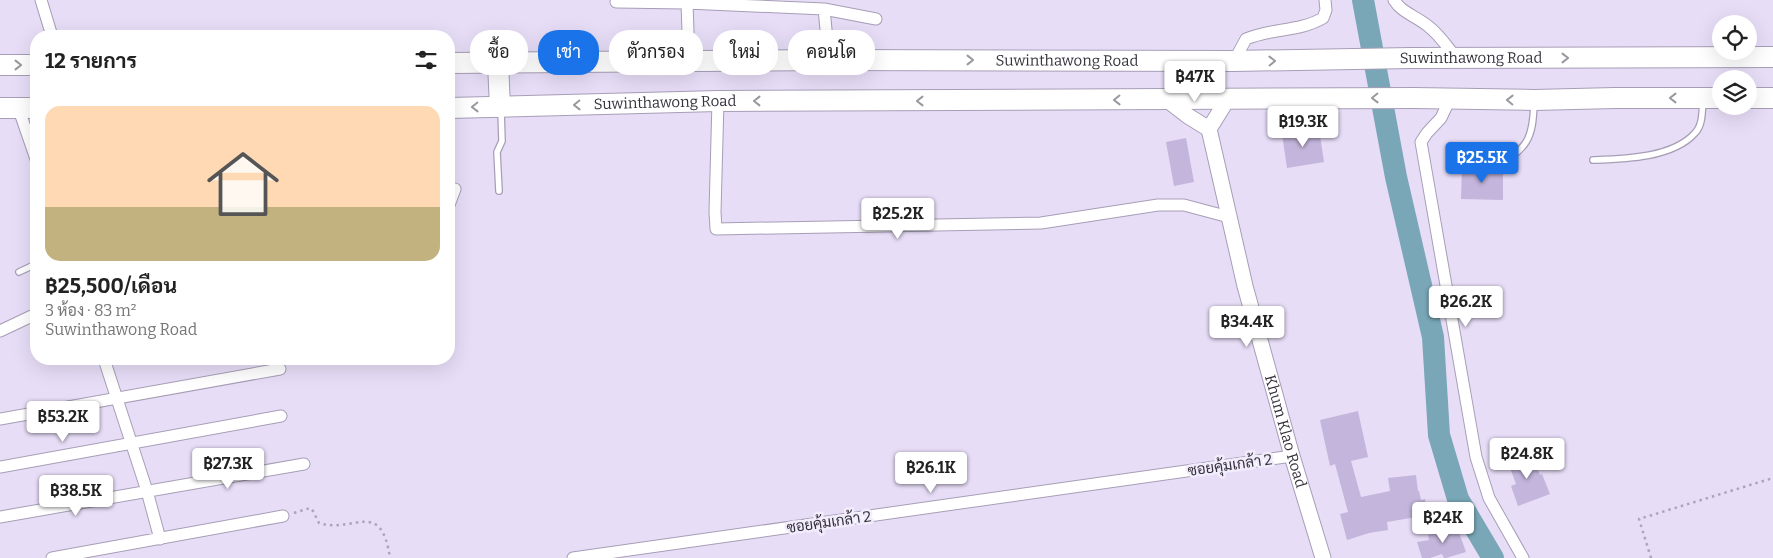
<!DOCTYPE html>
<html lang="th">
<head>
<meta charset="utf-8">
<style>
	:root { --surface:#fff; --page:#f2f2f2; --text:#222; --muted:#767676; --accent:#1a73e8 }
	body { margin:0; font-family:Bitter,Sarabun,serif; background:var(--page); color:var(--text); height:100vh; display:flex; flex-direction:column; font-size:19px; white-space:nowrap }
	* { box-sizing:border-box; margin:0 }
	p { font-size:16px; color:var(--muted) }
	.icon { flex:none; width:28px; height:28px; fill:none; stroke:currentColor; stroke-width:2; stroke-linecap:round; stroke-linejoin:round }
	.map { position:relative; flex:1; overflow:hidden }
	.panel { position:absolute; left:30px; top:30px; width:425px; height:335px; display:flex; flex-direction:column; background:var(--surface); border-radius:20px; box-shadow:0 5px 20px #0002 }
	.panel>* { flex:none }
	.guide { position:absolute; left:470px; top:30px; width:475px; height:45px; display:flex; gap:10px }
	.fabs { position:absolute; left:1712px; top:15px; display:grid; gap:10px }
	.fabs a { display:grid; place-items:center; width:45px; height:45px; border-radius:50%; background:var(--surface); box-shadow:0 5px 20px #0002; font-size:25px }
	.price { position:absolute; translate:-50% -42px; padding:0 11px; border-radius:5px; background:#fff; color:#222; font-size:16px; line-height:32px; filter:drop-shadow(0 1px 2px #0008) }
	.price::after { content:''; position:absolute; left:50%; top:30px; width:15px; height:11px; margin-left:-8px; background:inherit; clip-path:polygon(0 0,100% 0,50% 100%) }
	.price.selected { background:var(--accent); color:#fff }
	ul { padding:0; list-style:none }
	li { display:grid; align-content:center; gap:10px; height:265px; padding:0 15px }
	li span { display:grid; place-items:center; height:155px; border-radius:15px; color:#555 }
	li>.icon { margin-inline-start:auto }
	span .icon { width:90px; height:90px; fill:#fffc; stroke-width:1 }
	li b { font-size:21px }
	h2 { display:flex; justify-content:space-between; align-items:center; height:60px; padding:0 15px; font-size:21px }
	.tag { padding:0 18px; border-radius:20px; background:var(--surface); box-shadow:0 5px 20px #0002; font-size:18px; line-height:45px }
	.tag.selected { background:var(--accent); color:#fff }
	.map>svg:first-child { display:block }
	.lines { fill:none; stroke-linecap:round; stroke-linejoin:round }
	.river { stroke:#79a7b7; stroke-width:22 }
	.building { fill:#c3b5db }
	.lane-casing { stroke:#a79eb6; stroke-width:8 }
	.street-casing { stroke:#a79eb6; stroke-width:13 }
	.secondary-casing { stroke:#a79eb6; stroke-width:17 }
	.highway-casing { stroke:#a79eb6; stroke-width:22 }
	.path { stroke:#aca4b8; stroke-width:2.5; stroke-dasharray:2.5 4; stroke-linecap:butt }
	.lane { stroke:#fff; stroke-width:5.5 }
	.street { stroke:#fff; stroke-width:11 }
	.secondary { stroke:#fff; stroke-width:15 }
	.highway { stroke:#fff; stroke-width:20 }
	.oneway { stroke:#9a989e }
	.labels { text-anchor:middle; stroke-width:5; stroke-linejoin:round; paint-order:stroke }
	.street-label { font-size:15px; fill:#36323c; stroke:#f2edfc }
</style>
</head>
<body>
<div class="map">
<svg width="1773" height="558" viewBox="0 0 1773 558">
	<rect width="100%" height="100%" fill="#e7ddf7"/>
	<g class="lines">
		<path class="river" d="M1363,0l33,177 37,160 6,98 19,64 35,59"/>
	</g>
	<path class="building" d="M1319,129l5,33 -37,6 -5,-34z
		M1186,138l8,44 -20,4 -8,-44z
		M1462,168h27l5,5 9,-5v32l-42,-1z
		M1358,411l10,46 -17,4 10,36 29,-6 -2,-13 28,-3 2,16h1l2,9 4,-1 3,16 -41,7 1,8 -19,3 -22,7 -7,-26 8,-2 -13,-48 -5,2 -10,-46z
		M1532,453l8,22 2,-1 8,20 -32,12 -7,-20 5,-2 -8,-22z
		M1456,524l10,28 -20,6h-2l-2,-4 -12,4h-8l-5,-16 12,-2 -1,-5 7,-2v-1z"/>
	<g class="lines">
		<g class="lane-casing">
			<path id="lane" d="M1593,160c31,-1 80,-2 102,-27 8,-8 7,-22 8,-33
				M1494,168c33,-20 39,-27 40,-66
				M499,191l-2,-39 5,-11 -1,-30
				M19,272l17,-8"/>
		</g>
		<g class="street-casing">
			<path id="street" d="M41,0l11,36
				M1394,0c8,13 22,16 34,26 12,9 20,22 29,33
				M616,2l71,1 137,6 52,10
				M687,3l2,58
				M824,9l5,51
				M1234,61l12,-22c25,-11 53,-7 77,-21l3,-8 -1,-10
				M1450,99l-9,19 -14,15 -6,9 55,315 13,41 34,60
				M718,101l-3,111 1,17 325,-6 117,-18h26l45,12
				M18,107l18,52
				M449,205l6,-16
				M0,331l36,-17
				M104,359l43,132 13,48
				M0,419l280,-50
				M0,467l281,-51
				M0,517l304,-53
				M52,558l231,-42
				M573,558l719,-102"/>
		</g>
		<g class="secondary-casing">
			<g id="secondary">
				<path d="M1166,99l22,17 21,13"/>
				<path id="s1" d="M1227,100l-18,29 36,157 47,170 31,102"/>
			</g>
		</g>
		<g class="highway-casing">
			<g id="highway">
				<path id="s2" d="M449,63l380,-3 405,1 177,-3 362,-1"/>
				<path d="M498,63l2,44"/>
				<path d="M0,65h36"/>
				<path d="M1749,98h24"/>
				<path d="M0,108h36"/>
				<path id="s3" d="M449,108l269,-7 697,-3 119,2 81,-2h106"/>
			</g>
		</g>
		<path class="path" d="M294,513l16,-5 3,3 6,12c35,11 62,-26 71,35
			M1651,558l-12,-39 134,-41"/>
		<use href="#lane" class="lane"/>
		<use href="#street" class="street"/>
		<use href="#secondary" class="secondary"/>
		<use href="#highway" class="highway"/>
	</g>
	<defs><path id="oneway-chevron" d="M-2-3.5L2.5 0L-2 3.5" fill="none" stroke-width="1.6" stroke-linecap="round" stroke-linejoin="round" transform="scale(1.25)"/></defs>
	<g class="oneway">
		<use href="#oneway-chevron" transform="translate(1565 58)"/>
		<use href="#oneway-chevron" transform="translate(970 60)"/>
		<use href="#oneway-chevron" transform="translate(1272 61) rotate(-1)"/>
		<use href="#oneway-chevron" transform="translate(18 65)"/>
		<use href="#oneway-chevron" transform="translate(1375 98) rotate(179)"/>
		<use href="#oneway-chevron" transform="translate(1673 98) rotate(-180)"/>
		<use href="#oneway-chevron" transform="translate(1117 100) rotate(179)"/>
		<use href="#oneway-chevron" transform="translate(1510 100) rotate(-179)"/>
		<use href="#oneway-chevron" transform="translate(757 101) rotate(180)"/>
		<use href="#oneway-chevron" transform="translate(920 101) rotate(180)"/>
		<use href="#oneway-chevron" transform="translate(577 105) rotate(179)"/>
		<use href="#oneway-chevron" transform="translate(475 107) rotate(179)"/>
	</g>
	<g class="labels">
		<g class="street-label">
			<text dy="5" stroke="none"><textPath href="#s2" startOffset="1022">Suwinthawong Road</textPath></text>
			<text dy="5" stroke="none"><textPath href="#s2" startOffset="618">Suwinthawong Road</textPath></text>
			<text dy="5" stroke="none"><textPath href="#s3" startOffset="216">Suwinthawong Road</textPath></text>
			<text dy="5" stroke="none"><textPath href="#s1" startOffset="346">Khum Klao Road</textPath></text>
			<text transform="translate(1230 465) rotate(-8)" y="5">ซอยคุ้มเกล้า 2</text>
			<text transform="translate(829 522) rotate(-8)" y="5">ซอยคุ้มเกล้า 2</text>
		</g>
	</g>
</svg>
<div class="fabs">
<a><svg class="icon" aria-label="locate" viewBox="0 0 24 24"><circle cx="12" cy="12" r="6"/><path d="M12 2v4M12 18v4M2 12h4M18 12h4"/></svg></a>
<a><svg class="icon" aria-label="layers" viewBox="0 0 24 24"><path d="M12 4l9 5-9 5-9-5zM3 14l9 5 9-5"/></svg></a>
</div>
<b class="price" style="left:1195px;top:103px">฿47K</b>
<b class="price" style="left:1303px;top:148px">฿19.3K</b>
<b class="price selected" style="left:1482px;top:184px">฿25.5K</b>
<b class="price" style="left:898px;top:240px">฿25.2K</b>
<b class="price" style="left:1466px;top:328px">฿26.2K</b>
<b class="price" style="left:1247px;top:348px">฿34.4K</b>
<b class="price" style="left:63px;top:443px">฿53.2K</b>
<b class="price" style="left:1527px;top:480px">฿24.8K</b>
<b class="price" style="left:228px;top:490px">฿27.3K</b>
<b class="price" style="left:931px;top:494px">฿26.1K</b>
<b class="price" style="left:76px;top:517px">฿38.5K</b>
<b class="price" style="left:1443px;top:544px">฿24K</b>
<div class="guide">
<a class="tag">ซื้อ</a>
<a class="tag selected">เช่า</a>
<a class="tag">ตัวกรอง</a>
<a class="tag">ใหม่</a>
<a class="tag">คอนโด</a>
</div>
<section class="panel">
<h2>12 รายการ<svg class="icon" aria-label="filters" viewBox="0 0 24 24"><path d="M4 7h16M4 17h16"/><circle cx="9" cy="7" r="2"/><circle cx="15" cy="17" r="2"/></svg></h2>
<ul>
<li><span style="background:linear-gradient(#ffd9b3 65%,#c2b280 0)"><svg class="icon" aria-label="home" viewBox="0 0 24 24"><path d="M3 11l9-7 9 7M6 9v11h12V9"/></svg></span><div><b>฿25,500/เดือน</b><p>3 ห้อง · 83 m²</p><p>Suwinthawong Road</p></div></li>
</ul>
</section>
</div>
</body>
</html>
